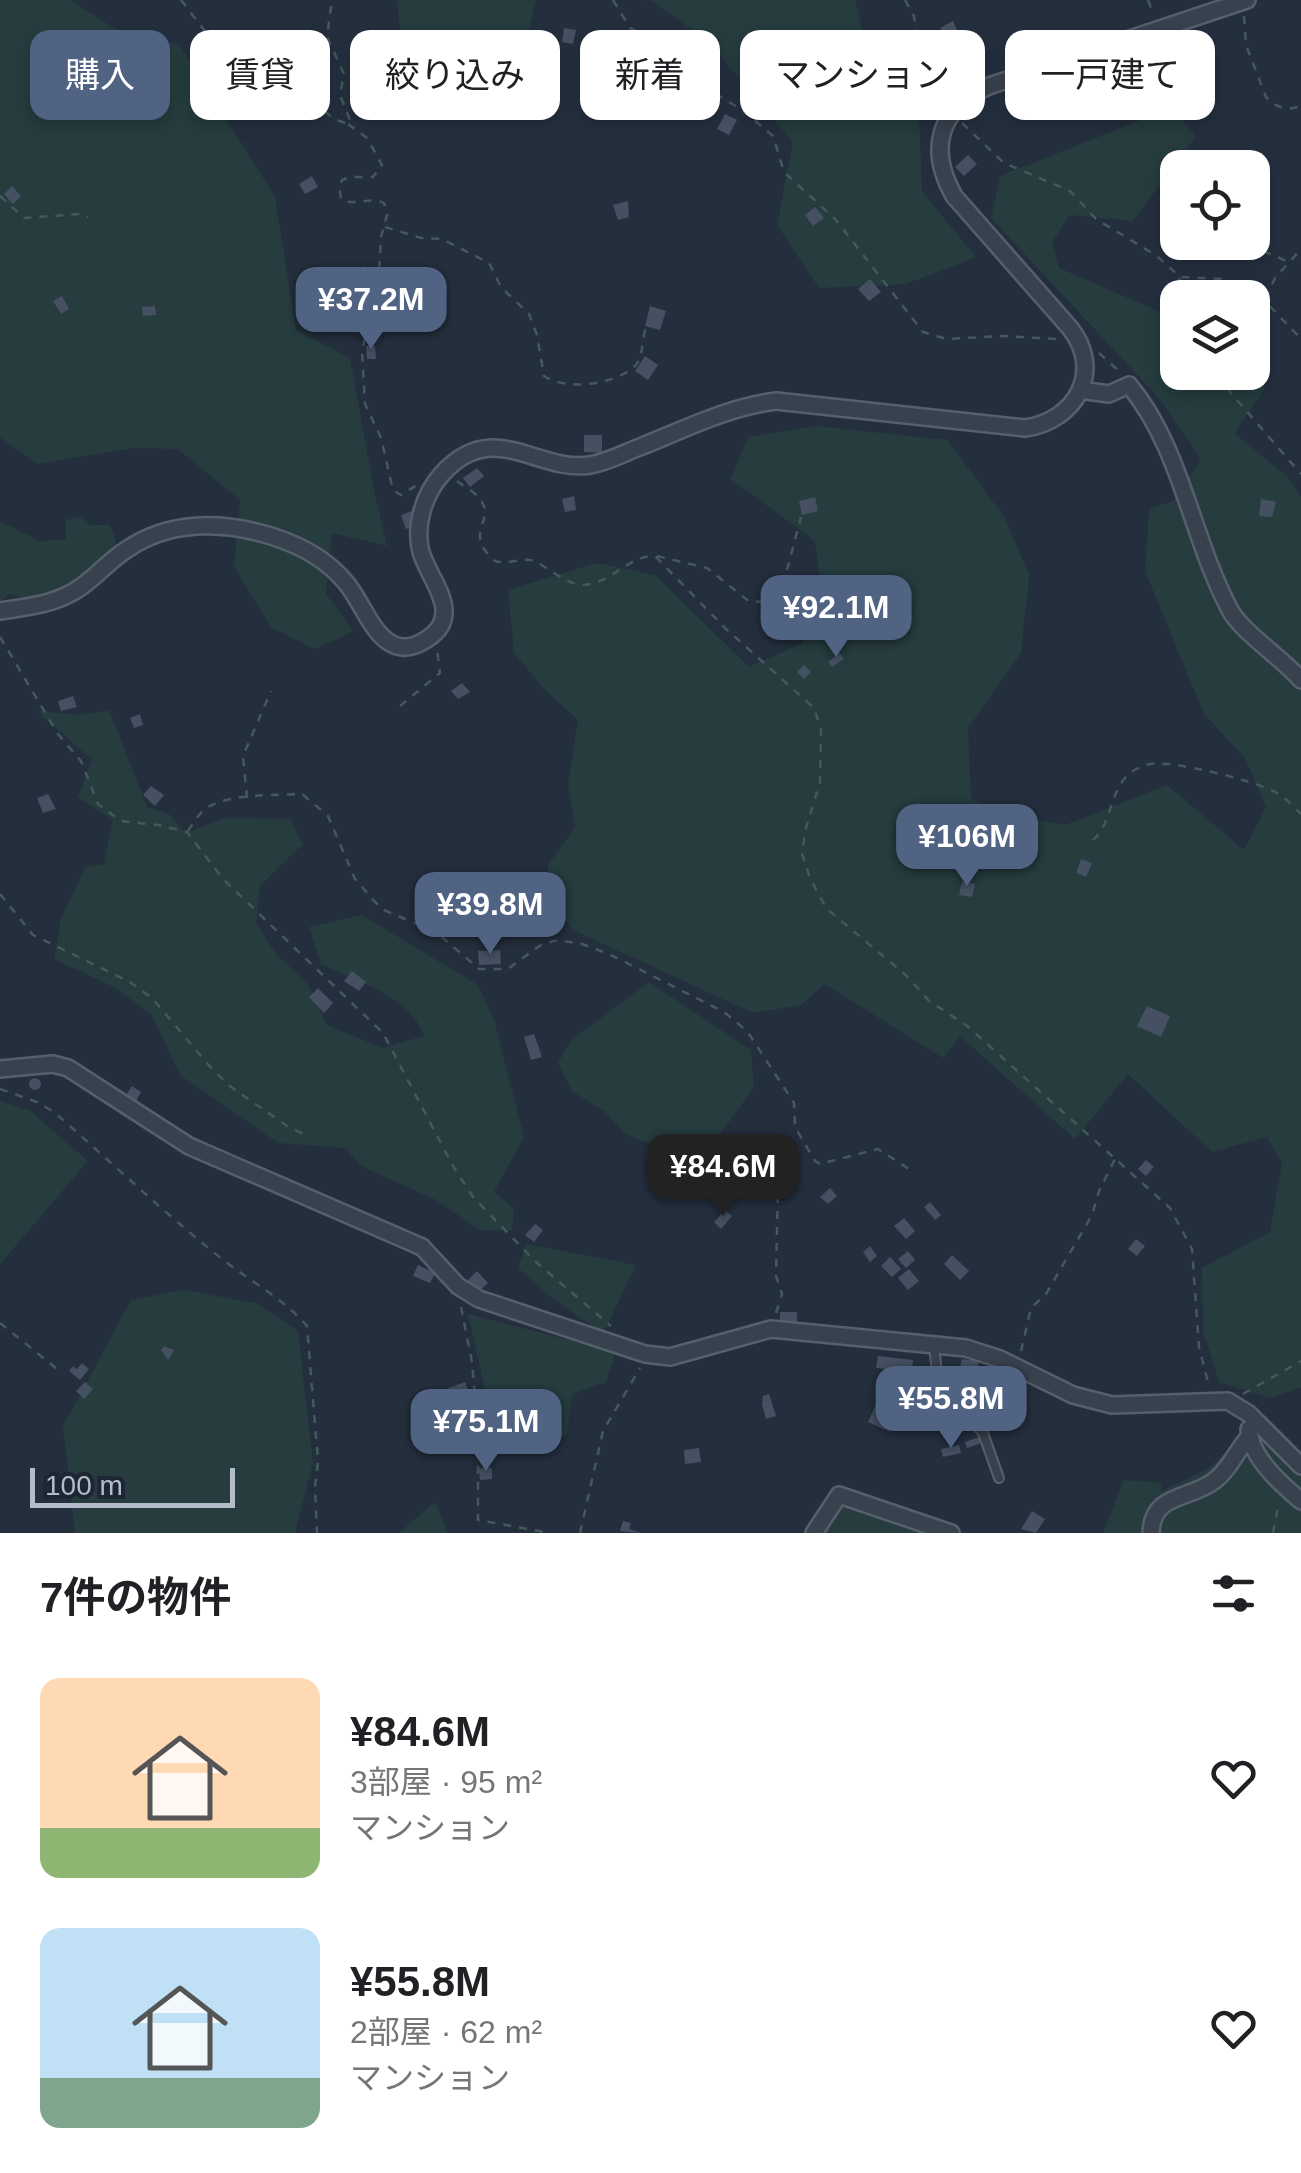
<!DOCTYPE html>
<html lang="ja">
<head>
<meta charset="utf-8">
<style>
	:root { --surface:#fff; --page:#f2f2f2; --text:#202124; --muted:#757577; --accent:#506383 }
	body { margin:0; font-family:Arial,"Noto Sans JP",sans-serif; background:var(--page); color:var(--text); height:100vh; display:flex; flex-direction:column; font-size:38px; white-space:nowrap }
	* { box-sizing:border-box; margin:0 }
	p { font-size:32px; color:var(--muted) }
	.icon { flex:none; width:55px; height:55px; fill:none; stroke:currentColor; stroke-width:2; stroke-linecap:round; stroke-linejoin:round }
	.map { position:relative; height:1533px; overflow:hidden }
	.panel { display:flex; flex-direction:column; background:var(--surface); flex:1 }
	.panel>* { flex:none }
	.hud { position:absolute; left:30px; top:30px; width:1242px; height:90px; display:flex; gap:20px }
	.buttons { position:absolute; left:1160px; top:150px; display:grid; gap:20px }
	.buttons a { display:grid; place-items:center; width:110px; height:110px; border-radius:20px; background:var(--surface); box-shadow:0 5px 15px #0003; font-size:50px }
	.scale { position:absolute; left:30px; bottom:25px; width:205px; box-sizing:border-box; padding-left:10px; border:5px solid #b4bcc9; border-top:0; font-size:28px; line-height:35px; white-space:nowrap; color:#b4bcc9; -webkit-text-stroke:8px #1d2633; paint-order:stroke }
	.price { position:absolute; translate:-50% -85px; padding:0 22px; border-radius:20px; background:var(--accent); color:#fff; font-size:32px; line-height:65px; filter:drop-shadow(0 2px 5px #0008) }
	.price::after { content:''; position:absolute; left:50%; top:60px; width:30px; height:22px; margin-left:-15px; background:inherit; clip-path:polygon(0 0,100% 0,50% 100%) }
	.price.active { background:#222; color:#fff }
	ul { padding:0; list-style:none }
	li { display:flex; align-items:center; gap:30px; height:250px; padding:0 40px }
	li span { display:grid; place-items:center; flex:none; width:280px; height:200px; border-radius:20px; color:#555 }
	li>.icon { margin-inline-start:auto }
	span .icon { width:120px; height:120px; fill:#fffc; stroke-width:1 }
	li b { font-size:42px }
	h2 { display:flex; justify-content:space-between; align-items:center; height:120px; padding:0 40px; font-size:42px }
	.pill { padding:0 35px; border-radius:20px; background:var(--surface); box-shadow:0 5px 15px #0003; font-size:35px; line-height:90px }
	.pill.active { background:var(--accent); color:#fff }
	.map>svg:first-child { display:block }
	.green { fill:#263c3f }
	.building { fill:#455162 }
	.lines { fill:none; stroke-linecap:round; stroke-linejoin:round }
	.lane-casing { stroke:#565f6c; stroke-width:12 }
	.street-casing { stroke:#565f6c; stroke-width:20 }
	.path { stroke:#44595c; stroke-width:2.5; stroke-dasharray:8 8; stroke-linecap:butt }
	.lane { stroke:#38414e; stroke-width:8 }
	.street { stroke:#38414e; stroke-width:15 }
</style>
</head>
<body>
<div class="map">
<svg width="1301" height="1533" viewBox="0 0 1301 1533">
	<rect width="100%" height="100%" fill="#242f3e"/>
	<path class="green" d="M0,0h70l55,35 54,9 96,153 21,133 54,28 24,132 13,56 -55,-13 -6,61 28,37 -39,18 -44,-22 -37,-61 6,-66 -62,-51 -44,-1 -97,16 -37,-27z
		M397,0h139l-19,81 -29,4 -57,-14 -31,-41z
		M641,0h214l18,73 45,18 4,100 54,66 -70,27 -87,4 -42,-63 16,-82 -84,-101 -57,-41z
		M1171,108l25,28 -63,85 -63,-6 -18,27 7,26 101,44 17,4 1,56 75,-2 12,19 -31,44 54,44 13,20v891l-32,10 -50,-16 -16,-51 -1,-63 68,-36 12,-69 -15,-26 -55,15 -84,-78 -53,65 -115,-103 -17,22 -118,-74 -24,21 -48,8 -180,-83 -26,-34 1,-31 27,-38 -7,-42 10,-65 -34,-31 -30,-36 -6,-63 89,-27 58,12 94,92 52,-23 21,-52 -7,-51 -84,-62 17,-42 68,-11 131,14 58,78 24,57 -8,78 -53,75 3,71 31,14 63,12 102,-40 77,65 22,-43 -21,-49 -41,-44 -59,-143 4,-62 24,-8 28,-42 -43,-62 -167,-179 9,-42z
		M81,516l9,9h20c2,7 8,16 5,23 -7,17 -64,50 -82,51 -7,1 -17,-4 -24,-5l-9,9v-82l40,20 26,-2v-19z
		M109,710l38,97 22,7 16,19 41,-15 64,1 13,25 -43,42 -4,37 20,31 31,29 20,42 56,23 41,-12c-13,-39 -68,-55 -103,-72l-12,-37 53,-12 116,70 16,35 30,117 -30,55 20,17 -2,21h-32l-44,-30 -75,-34 -16,-18 -67,-5 -98,-68 -28,-60 -40,-29 -58,-27 7,-40 24,-52 19,-3 9,-44 -35,-23 14,-37 -55,-49 43,4z
		M649,982l102,68 3,37 -38,53 -42,13 -49,-19 -20,-22 -33,-21 -14,-28 13,-23z
		M0,1101l29,9 59,51 -88,103z
		M526,1244l110,21 -33,69 -52,-37 -33,-29z
		M183,1290l73,13 42,28 15,132 -18,70h-220l-12,-107 68,-126z
		M468,1314l148,38 -10,30 -34,12 -5,40 -14,8 -62,-26z
		M1252,1427l19,24 30,23v59h-198l21,-53 37,3 1,8 47,-23z
		M435,1502l13,31h-49z
		M848,1503l81,30h-106l16,-27z"/>
	<path class="building" d="M953,21l8,17 -13,6 -8,-16z
		M564,28l12,2 -3,14 -11,-2z
		M907,40l7,13 -21,12 -7,-13z
		M241,53l13,7 -6,11 -13,-7z
		M608,57l12,10 -12,13 -5,-4 5,-6 -7,-5z
		M601,83l10,9 -10,13 -11,-8z
		M274,90l8,11 -9,6 -7,-12z
		M697,92l8,12 -11,7 -9,-11z
		M725,114l12,6 -8,15 -12,-6z
		M968,155l9,9 -13,12 -9,-9z
		M312,176l6,11 -13,7 -6,-10z
		M12,186l9,10 -8,8 -9,-10z
		M628,201l1,16 -11,3 -5,-15z
		M815,207l9,11 -11,8 -8,-11z
		M363,266l9,4 -8,15 -8,-5z
		M870,279l11,13 -12,9 -11,-12z
		M62,296l7,13 -8,5 -8,-13z
		M155,306l1,9 -13,1 -1,-9z
		M650,306l16,5 -6,19 -15,-4z
		M366,346h9l1,13h-9z
		M645,356l13,9 -10,15 -13,-9z
		M584,435h18v18l-18,-1z
		M477,468l7,8 -14,11 -7,-9z
		M574,496l2,14 -11,2 -3,-13z
		M815,497l3,14 -16,4 -3,-14z
		M1261,499l15,3 -4,15 -13,-1z
		M412,511l5,14 -11,4 -5,-14z
		M787,577l8,5 -7,10 -8,-5z
		M780,589l7,6 -6,9 -8,-6z
		M840,653l4,6 -12,8 -4,-5z
		M804,665l7,7 -7,7 -7,-7z
		M462,683l8,9 -12,7 -7,-8z
		M73,696l4,11 -16,4 -3,-10z
		M140,714l3,11 -9,3 -4,-10z
		M151,786l13,9 -9,11 -12,-11z
		M48,794l8,15 -13,4 -6,-15z
		M1081,859l11,4 -6,14 -10,-4z
		M962,881l13,3 -3,13 -13,-2z
		M500,950l1,14 -22,1 -1,-14z
		M352,971l14,11 -7,9 -15,-10z
		M318,988l15,15 -9,10 -15,-16z
		M1147,1006l23,10 -9,21 -24,-11z
		M534,1034l8,23 -11,3 -7,-23z
		M29 1084a6 6 0 1 1 12 0a6 6 0 1 1-12 0Z
		M132,1086l9,6 -5,9 -10,-6z
		M778,1133l7,8 -7,6 -7,-8z
		M1146,1160l8,7 -8,9 -8,-7z
		M830,1188l7,8 -9,8 -8,-7z
		M930,1202l11,13 -6,5 -11,-13z
		M725,1210l7,6 -11,13 -7,-7z
		M904,1218l11,13 -9,8 -12,-13z
		M535,1224l8,6 -9,12 -9,-7z
		M1136,1239l9,7 -8,10 -9,-7z
		M870,1246l7,10 -7,6 -7,-10z
		M908,1251l7,9 -9,8 -8,-9z
		M952,1255l17,16 -9,9 -16,-16z
		M890,1257l11,12 -9,8 -11,-11z
		M418,1265l17,8 -5,10 -17,-7z
		M909,1269l10,12 -11,9 -10,-12z
		M477,1271l11,12 -9,8 -11,-11z
		M780,1312h17v14h-17z
		M164,1346l10,4 -6,10 -7,-10z
		M878,1356l35,4 -1,12 -36,-4z
		M962,1359l17,2 -4,27 -11,6 -9,-2z
		M82,1363l7,6 -9,11 -11,-9 4,-5 4,3z
		M85,1382l8,7 -9,10 -8,-8z
		M465,1382l5,13 -17,7 -5,-14z
		M769,1394l7,22 -10,3 -4,-15 1,-8z
		M970,1395l10,5 -6,11 -10,-5z
		M878,1400l22,10 -10,22 -22,-10z
		M979,1437l2,6 -14,5 -2,-6z
		M959,1445l2,8 -18,4 -2,-8z
		M699,1448l2,14 -16,2 -1,-14z
		M479,1468h13v11l-12,1z
		M1032,1511l13,8 -9,14 -15,-4z
		M623,1521l8,2 -2,6 12,4 -21,-2z"/>
	<g class="lines">
		<g class="lane-casing">
			<path id="lane" d="M934,1346l3,27 46,60 16,45"/>
		</g>
		<g class="street-casing">
			<path id="street" d="M1080,390l29,4 20,-9c53,64 62,152 101,225 11,21 53,49 71,70
				M0,611c26,-4 50,-6 73,-19 20,-11 34,-30 53,-42 43,-30 96,-29 145,-14 29,9 57,24 76,48 20,24 35,85 80,55 38,-24 2,-59 -6,-87 -7,-26 3,-58 21,-78 51,-57 95,-1 148,-9 18,-3 34,-12 50,-18 45,-18 88,-40 136,-46l249,27c51,-7 79,-57 45,-100l-116,-132c-27,-48 -15,-87 35,-110l258,-86
				M0,1069l53,-5 15,4 121,78 233,101 36,39 21,13 166,55 25,3 101,-28 195,19 34,11 73,36 39,10 116,-4 21,13 52,52
				M1249,1429c1,28 32,55 52,72
				M814,1533l25,-38 112,38
				M1151,1533c1,-40 38,-33 63,-52 16,-12 22,-30 35,-44"/>
		</g>
		<path class="path" d="M181,0l30,39 9,6h34l10,6 16,24 54,44 14,5 2,-4 -10,-25 4,-21 -17,-37 5,-37
			M613,0l17,28 55,30 13,25 44,27 31,26 11,36 52,48 87,112 24,7 55,-3 55,3
			M905,0l9,16 6,44 23,43
			M1148,0l5,13
			M1244,16l2,29 20,52c10,11 21,14 35,9
			M962,123l42,40 66,28 26,28 61,37 23,21 42,2 42,21 37,39
			M348,124l19,14 15,27 -9,12h-23l-8,3 -3,7 2,12c14,8 29,-3 43,4l3,12 -6,22 -4,74 -10,17 -5,23 3,53 16,34 12,52 8,5 16,-10
			M0,196l24,22 56,-4 8,3
			M1173,217l5,8
			M385,227l36,11 21,1 47,24 12,24 28,27 8,21 7,41c22,15 71,9 91,-10 9,-9 6,-26 11,-38
			M1201,242c16,12 29,5 47,7 15,1 27,6 39,13
			M1180,278l-3,6 4,14
			M1265,299l10,-21 26,-29
			M1099,353l20,18
			M1222,372l8,20 71,82
			M457,481c8,6 20,12 25,21 12,20 -19,31 13,59 13,4 27,-4 39,0 18,8 35,28 57,23 23,-5 41,-29 64,-28l70,72 89,80 7,22 -1,52 -14,46 -4,26 8,24 16,30 82,69 21,24 37,24 204,183 22,41 7,98 10,39
			M657,556l50,12 43,34 16,-1 20,-27 15,-57
			M0,637l58,97 23,27 17,43 23,17 37,4 29,7 36,47 160,154 70,133 20,31 64,66 74,63
			M400,706l40,-33 -3,-25
			M247,798l-4,-42 28,-65
			M188,831c6,-9 12,-20 22,-25 21,-12 67,-11 92,-12l26,22 27,63 19,22 10,9 52,22 43,37h29l34,-25 16,-4 24,4 27,10 115,58 23,19 47,72 1,24 20,34 5,3 58,-15 34,22
			M1093,840c19,-16 16,-48 36,-66 6,-5 14,-9 21,-10 22,-4 100,16 121,26 12,5 21,15 30,24
			M0,894l33,41 97,47 22,16 60,71 19,18 59,41 16,7
			M0,1089l37,13 17,10c56,49 110,101 168,147 29,23 61,39 85,67l11,135 -3,26 2,46
			M461,1307l11,55 6,71v87l72,13
			M776,1313l6,-19 -6,-18 2,-93
			M0,1323l62,50
			M1021,1351l10,-43 15,-14 46,-79 7,-24 16,-32
			M1243,1394l58,-33
			M580,1533l23,-102 37,-63
			M1273,1533l6,-31"/>
		<use href="#lane" class="lane"/>
		<use href="#street" class="street"/>
	</g>
</svg>
<div class="buttons">
<a><svg class="icon" aria-label="locate" viewBox="0 0 24 24"><circle cx="12" cy="12" r="6"/><path d="M12 2v4M12 18v4M2 12h4M18 12h4"/></svg></a>
<a><svg class="icon" aria-label="layers" viewBox="0 0 24 24"><path d="M12 4l9 5-9 5-9-5zM3 14l9 5 9-5"/></svg></a>
</div>
<div class="scale">100 m</div>
<b class="price" style="left:371px;top:352px">¥37.2M</b>
<b class="price" style="left:836px;top:660px">¥92.1M</b>
<b class="price" style="left:967px;top:889px">¥106M</b>
<b class="price" style="left:490px;top:957px">¥39.8M</b>
<b class="price active" style="left:723px;top:1219px">¥84.6M</b>
<b class="price" style="left:951px;top:1451px">¥55.8M</b>
<b class="price" style="left:486px;top:1474px">¥75.1M</b>
<div class="hud">
<a class="pill active">購入</a>
<a class="pill">賃貸</a>
<a class="pill">絞り込み</a>
<a class="pill">新着</a>
<a class="pill">マンション</a>
<a class="pill">一戸建て</a>
</div>
</div>
<section class="panel">
<h2>7件の物件<svg class="icon" aria-label="filters" viewBox="0 0 24 24"><path d="M4 7h16M4 17h16"/><circle cx="9" cy="7" r="2"/><circle cx="15" cy="17" r="2"/></svg></h2>
<ul>
<li><span style="background:linear-gradient(#ffd9b3 75%,#8fb573 0)"><svg class="icon" aria-label="home" viewBox="0 0 24 24"><path d="M3 11l9-7 9 7M6 9v11h12V9"/></svg></span><div><b>¥84.6M</b><p>3部屋 · 95 m²</p><p>マンション</p></div><svg class="icon" aria-label="heart" viewBox="0 0 24 24"><path d="M12 20l-8-8c-3-5 5-10 8-4 3-6 11-1 8 4z"/></svg></li>
<li><span style="background:linear-gradient(#bfe0f5 75%,#7fa58c 0)"><svg class="icon" aria-label="home" viewBox="0 0 24 24"><path d="M3 11l9-7 9 7M6 9v11h12V9"/></svg></span><div><b>¥55.8M</b><p>2部屋 · 62 m²</p><p>マンション</p></div><svg class="icon" aria-label="heart" viewBox="0 0 24 24"><path d="M12 20l-8-8c-3-5 5-10 8-4 3-6 11-1 8 4z"/></svg></li>
</ul>
</section>
</body>
</html>
